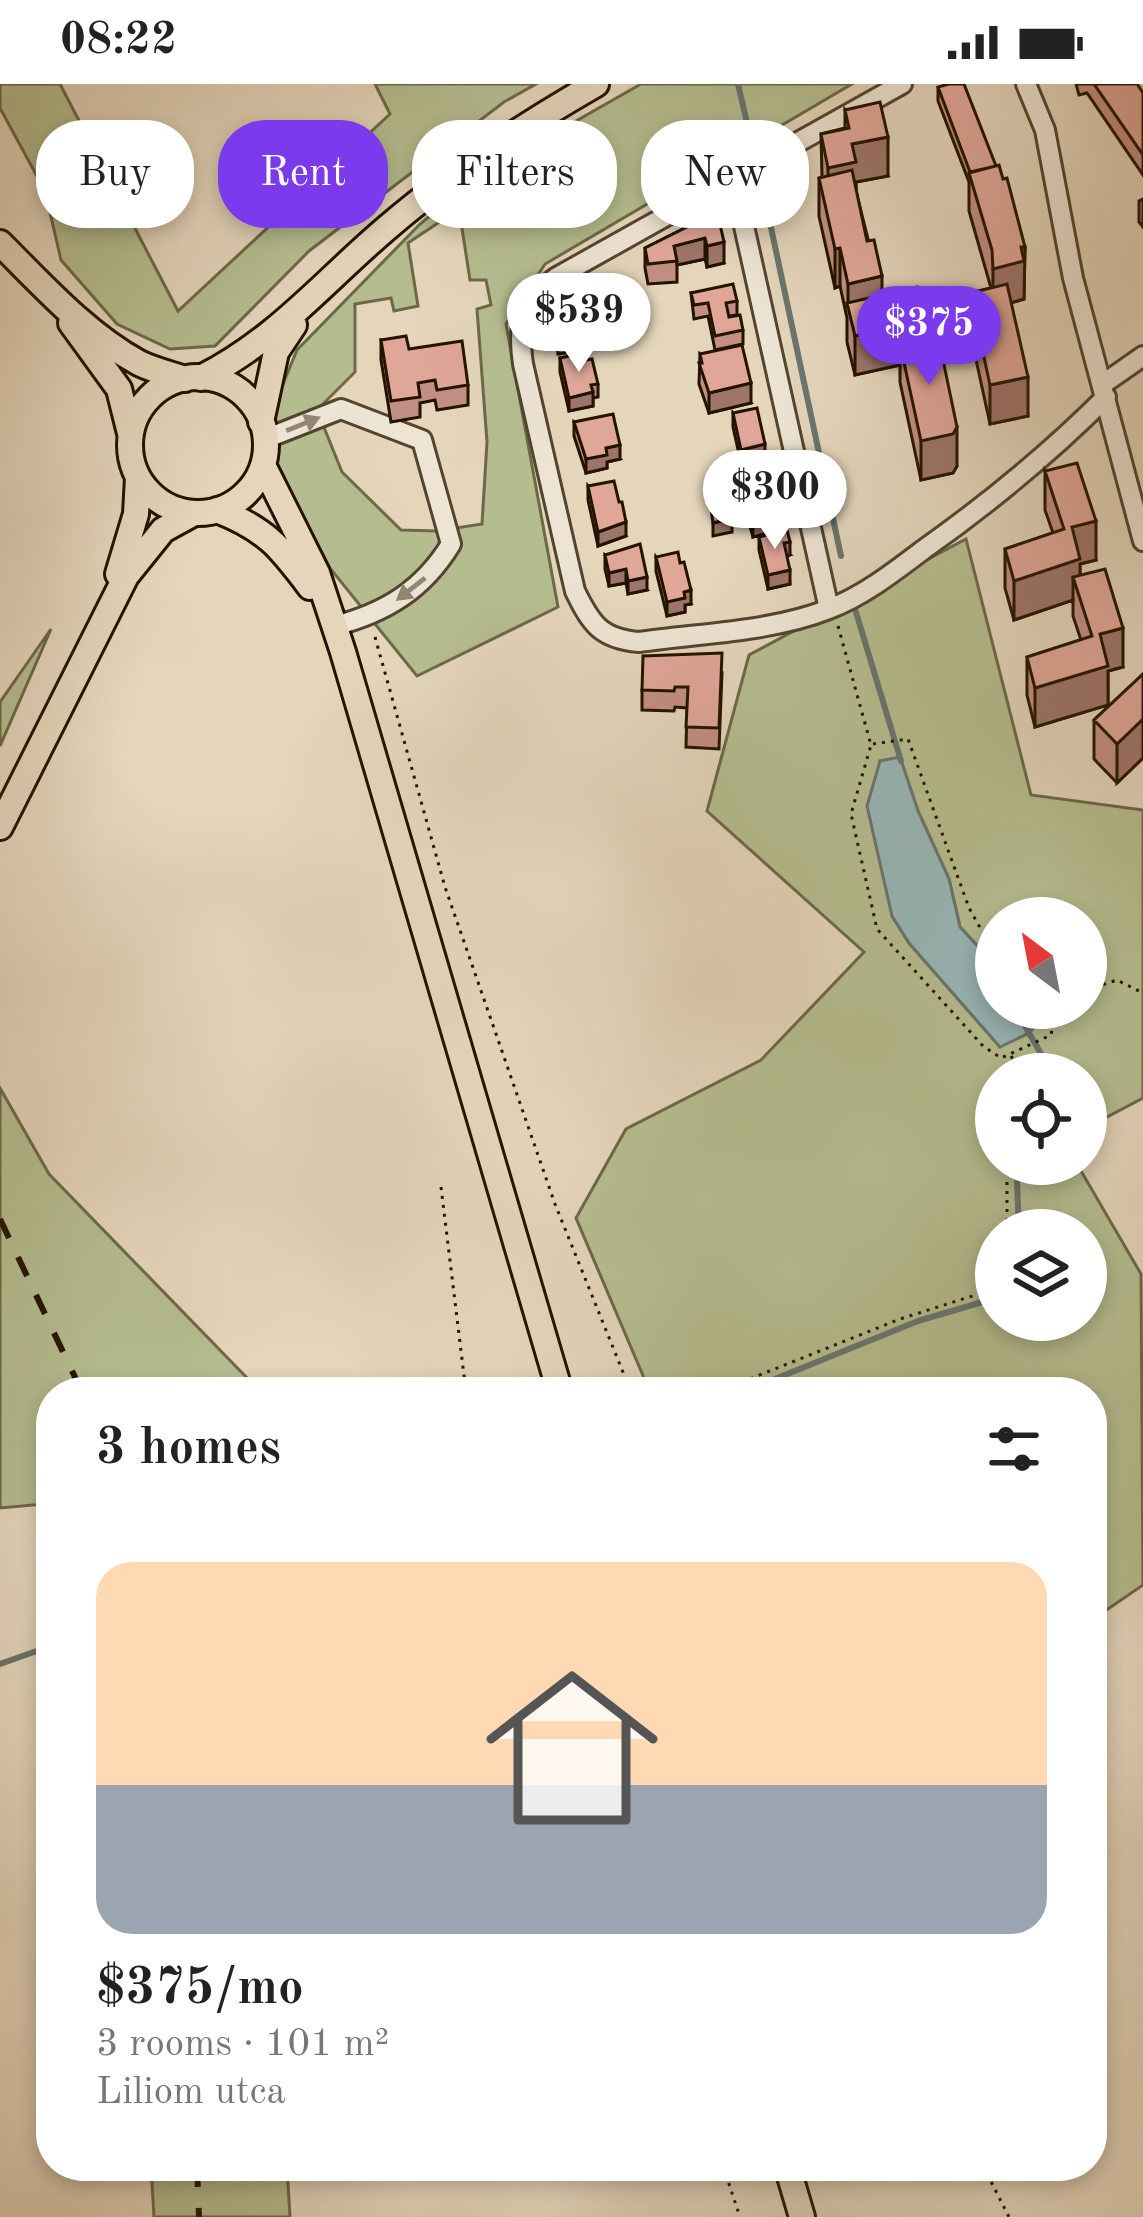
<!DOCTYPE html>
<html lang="en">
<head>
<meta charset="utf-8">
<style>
	:root { --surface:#fff; --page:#f6f6f6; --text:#222; --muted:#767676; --line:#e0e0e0; --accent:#7c3aed }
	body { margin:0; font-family:"Old Standard TT",serif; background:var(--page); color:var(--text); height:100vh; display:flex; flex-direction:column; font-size:45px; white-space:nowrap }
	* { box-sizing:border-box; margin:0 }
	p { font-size:39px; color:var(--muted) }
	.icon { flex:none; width:66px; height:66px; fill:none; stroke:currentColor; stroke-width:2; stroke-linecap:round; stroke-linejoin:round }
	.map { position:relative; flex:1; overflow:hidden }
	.sheet { position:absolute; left:36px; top:1293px; width:1071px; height:804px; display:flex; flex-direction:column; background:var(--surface); border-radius:48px; box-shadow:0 6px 18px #0003 }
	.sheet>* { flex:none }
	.hud { position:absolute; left:36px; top:36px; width:1071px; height:108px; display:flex; gap:24px }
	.needle { width:78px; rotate:328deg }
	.buttons { position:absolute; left:975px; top:813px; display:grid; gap:24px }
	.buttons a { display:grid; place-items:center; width:132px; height:132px; border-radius:50%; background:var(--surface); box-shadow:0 6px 18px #0003; font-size:60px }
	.price { position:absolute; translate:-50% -102px; padding:0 27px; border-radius:42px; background:#fff; color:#222; font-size:39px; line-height:78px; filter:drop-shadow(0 3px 6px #0008) }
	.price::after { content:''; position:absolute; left:50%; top:72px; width:36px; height:27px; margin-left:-18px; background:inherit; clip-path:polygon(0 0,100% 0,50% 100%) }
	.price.current { background:var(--accent); color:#fff }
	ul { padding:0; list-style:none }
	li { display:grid; align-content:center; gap:24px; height:636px; padding:0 60px }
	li+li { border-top:3px solid var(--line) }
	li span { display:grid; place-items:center; height:372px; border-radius:36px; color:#555 }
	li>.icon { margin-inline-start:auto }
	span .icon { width:216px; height:216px; fill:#fffc; stroke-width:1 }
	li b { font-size:51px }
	h2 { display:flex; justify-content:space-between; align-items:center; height:144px; padding:0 60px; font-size:51px }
	.chip { padding:0 42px; border-radius:48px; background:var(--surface); box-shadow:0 6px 18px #0003; font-size:42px; line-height:108px }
	.chip.current { background:var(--accent); color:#fff }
	.status { display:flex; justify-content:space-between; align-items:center; height:84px; padding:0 60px; background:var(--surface); direction:ltr }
	.status svg { height:33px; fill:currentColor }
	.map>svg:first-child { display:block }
	.green { fill:#b5bd90; stroke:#6c6848; stroke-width:3; fill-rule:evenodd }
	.water { fill:#97b7b8; stroke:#69756e; stroke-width:3 }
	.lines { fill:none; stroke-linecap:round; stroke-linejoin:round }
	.stream { stroke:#69756e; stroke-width:6 }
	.minor-casing { stroke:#53442f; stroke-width:24 }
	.major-casing { stroke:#231300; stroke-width:30 }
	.path { stroke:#231300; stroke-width:3; stroke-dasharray:3 6; stroke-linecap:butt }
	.minor { stroke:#ede4d3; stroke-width:18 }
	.major { stroke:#e4d5bb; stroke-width:24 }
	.rail { stroke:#231300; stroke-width:6; stroke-dasharray:21 21; stroke-linecap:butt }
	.wall { fill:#c18f83; stroke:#231300; stroke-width:3 }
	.shaded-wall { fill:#9d746a; stroke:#231300; stroke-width:3 }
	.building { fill:#e0a698; stroke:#231300; stroke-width:3 }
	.oneway { fill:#928674 }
</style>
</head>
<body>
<div class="status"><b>08:22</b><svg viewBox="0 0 49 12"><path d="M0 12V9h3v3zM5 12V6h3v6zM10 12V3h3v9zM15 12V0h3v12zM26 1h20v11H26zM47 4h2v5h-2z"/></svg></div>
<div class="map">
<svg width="1143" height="2133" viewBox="0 0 1143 2133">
	<rect width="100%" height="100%" fill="#e4d5bb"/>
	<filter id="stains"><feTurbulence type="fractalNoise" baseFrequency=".00167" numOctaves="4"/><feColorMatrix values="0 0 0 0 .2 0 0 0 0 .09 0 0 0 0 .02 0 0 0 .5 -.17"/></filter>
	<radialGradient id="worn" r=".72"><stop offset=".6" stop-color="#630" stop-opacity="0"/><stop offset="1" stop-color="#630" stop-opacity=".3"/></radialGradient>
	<path class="green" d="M0,0h60l118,227 212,-197 -15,-30h161l-32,18 -195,149 -94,95 -45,3 -53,-25 -56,-64 -16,-69 -45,-83z
		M641,0h211l-307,180 -39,60 52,283 -141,69 -88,-109 -54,-104 1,-62 21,-51 122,-125 50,-43zM459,125l11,71h16l5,25 -14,4 10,133 -5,82 -45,7 -36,-1 -59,-58 -25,-62 38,-38v-68l36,-6 3,13 24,-5 -10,-63z
		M966,455l65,256 112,15v288l-57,30v-54h-90v90h81l64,110 2,311 -51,35v-228h-442l-74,-174 50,-89 135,-69 103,-108 -157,-141 42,-156zM900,674l18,53 31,68 11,48 36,39v-48h90v90h-46l-40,39 -91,-104 -17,-27 -12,-155zM996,1146h90v90h-90z
		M51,545l-51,117v-44z
		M0,1004l49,86 201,207 -10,11h-189v159l-8,-47 -43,4z
		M151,2082h136l3,51h-136z"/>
	<path class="water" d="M900,673l18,54 31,68 11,48 36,39v42l45,2v11l-12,12 -29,14 -91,-104 -17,-27 -25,-110 13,-45z"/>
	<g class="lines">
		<path class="stream" d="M738,0l13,56
			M763,106l78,366
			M855,525l46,152
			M1025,942l22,38 -1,10
			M1019,1146l-2,-48 7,-18
			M743,1308l175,-71 78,-23
			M0,1580l51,-18"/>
		<g class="minor-casing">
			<path id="minor" d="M902,0l-345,193c-35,26 -40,45 -34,87l52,227c16,33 26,48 64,51 62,-9 132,-10 190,-33 34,-13 65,-37 94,-59 65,-46 127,-97 183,-153
				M1026,0l19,46 28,148 70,263
				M734,97l95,428
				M1103,300l40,-28
				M265,355l76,-30 81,31 29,104c-28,46 -66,69 -117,82"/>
		</g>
		<g class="major-casing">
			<path id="major" d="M0,159c42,42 86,91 139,120 14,7 31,11 46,16
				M71,239l48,66 11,44
				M130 361a68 68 0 1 1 136 0a68 68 0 1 1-136 0Z
				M201,294c77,-39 123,-97 187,-151 64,-55 135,-101 208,-143
				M261,338l15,-70 18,-27
				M263,381l54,108 26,79 217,740
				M217,426c49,19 63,37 93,77
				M118,490l18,-60 2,-37
				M0,743l126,-251 37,-46 31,-17
				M787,2082l15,51"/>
		</g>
		<path class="path" d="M838,542l33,119 -20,69 26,115 106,117 18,12 50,-23 5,-27
			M375,553l70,250 110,317 76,188
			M873,660l35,-5 61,169 13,23 14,13
			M1086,906l31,-10 26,13
			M1011,972l11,18
			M441,1103l25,205
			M1007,1146v-49l7,-17
			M717,1308l183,-73 88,-28 8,-8
			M723,2082l17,51
			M983,2082l26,51"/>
		<use href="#minor" class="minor"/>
		<use href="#major" class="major"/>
		<path class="rail" d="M0,1135l82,173
			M197,2082l2,51"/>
	</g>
	<path class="wall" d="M1076,0h61l6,9v82l-56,-82 -8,2z
		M938,3l87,160 -1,52 -13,4 17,113 -38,8 -20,-92v-39l21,-5 -22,-77v-29l-31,-81z
		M845,26l43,66 -32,6v9l26,104 42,44 33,127 -4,7 -32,7 -21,-98v-17l-45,10 -8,-33v-24l-7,-32 -5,2 -16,-72v-38l3,-1 -1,-43 24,-6z
		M1143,115v28l-4,-5v-21z
		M701,136l23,43 -17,4 -2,-8 -28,6v17l-29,2 -3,-16v-20z
		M599,205l28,37 -28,11 -4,-16v-14l5,-1z
		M691,209l46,8v14l-8,1 14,14v14l-28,6 -7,-34 -14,3z
		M567,219l21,33v14l-30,4 -2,-21h4v-12l8,-1z
		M381,256l28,9 59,36v20l-31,5 -2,-10 -15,3v14l-29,5 -10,-62z
		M700,270l51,49 -42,10 -10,-29z
		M560,274l26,2 12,24v13l-5,1v8l-24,5 -9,-39z
		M733,329l32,45 -24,5 -8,-36z
		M574,338l46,37 -13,3v6l-21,5 -12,-37z
		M1045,387l51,89 -16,4v11l43,92 -15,4v34l-73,22 -8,-32v-38l54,-17 -8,-24v-16l-59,20 -9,-32v-39l48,-16 -8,-23z
		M588,402l38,50 -28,10 -10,-46z
		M748,405l24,20 -3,1 2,22 -18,5 -7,-24z
		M759,453l31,18 -3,1 3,28 -22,5 -9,-39z
		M605,471l42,35 -19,4 -2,-11 -17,3 -4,-17z
		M656,473l35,47 -6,1v7l-18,4 -11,-45z
		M722,589l-3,76 -33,-2 1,-39 -12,-1 -1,4 -32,-1v-20z
		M1143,590v84l-26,25 -23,-24v-39z"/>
	<path class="shaded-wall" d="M888,53v39l-32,6v19l-28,6v-39l24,-24z
		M705,154v21l-28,6 -3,-19z
		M724,158v21l-17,4v-21z
		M1021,163h4l-1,52 -31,9v-39z
		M840,164v38l-5,2v-39z
		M882,192v39l-34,-8v-23z
		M627,229v13l-28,11v-13z
		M924,236v39l-24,-15v21l-45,10v-39z
		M1028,293v39l-38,8v-39z
		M751,299v20l-42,10v-20z
		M593,308v14l-24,5v-13z
		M957,343v39l-4,7 -32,7v-39z
		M765,360v14l-24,5v-13z
		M620,361v14l-13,3v6l-21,5v-14l20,-11z
		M772,411v14l-7,2v-14z
		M732,434v14l-19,4v-13z
		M771,434v14l-18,5v-13z
		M1096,437v39l-16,4v34l-7,-21v23l-59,20v-39l58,-54z
		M626,438v14l-28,10v-14z
		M790,458v13l-6,2v-14z
		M626,485v14l-17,3v-13z
		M790,486v14l-22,5v-14z
		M647,493v13l-19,4v-13z
		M691,506v14l-6,1v7l-18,4v-14l17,-10z
		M1123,544v39l-15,4v34l-73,22v-39l65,-54z
		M1143,635v39l-26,25v-39z"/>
	<path class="building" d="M949,0h15l32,82 -26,6 -32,-85z
		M1094,0h43l6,9v62z
		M880,18l8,35 -36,7 4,18 -28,6 -7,-34 28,-6 -4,-18z
		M999,81l4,14 4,-1 18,69h-4l3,14 -31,8 -1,-19 -23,-77z
		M852,86l15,71 7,-1 8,36 -34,8 -8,-36 -5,1 -16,-71z
		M718,132l6,26 -17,4 -2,-8 -31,8 3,15 -29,3 -3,-16 56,-28z
		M733,200l4,17 -11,2 3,14 11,-2 3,15 -28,6 -7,-33 -14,2 -3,-12z
		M1007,200l21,93 -38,8 -20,-92z
		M622,202l5,27 -28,11 -4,-17 7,-2 -3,-16z
		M917,203l7,33 -69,16 -8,-33z
		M581,216l7,36 -30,4 -2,-7 6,-1 -2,-11 10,-2 -3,-16z
		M406,252l3,13 53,-8 6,44 -31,5 -2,-10 -17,3 2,14 -29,4 -10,-61z
		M938,252l19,91 -4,7 -32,7 -21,-97z
		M742,261l9,38 -42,10 -10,-30h3l-2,-9z
		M584,269l2,7 6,-1 6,25 -7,1 2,7 -24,6 -9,-40z
		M757,324l8,36 -24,6 -8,-37z
		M613,330l7,31 -14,3 1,7 -21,4 -12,-37z
		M1077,379l19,58 -24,6 8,32 -66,22 -9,-32 59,-20 -19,-58z
		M614,397l5,21h3l4,20 -28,10 -10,-46z
		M730,399l2,10 -6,1 6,24 -19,5 -5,-35z
		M769,399l3,12 -7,2 6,21 -18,6 -7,-25 4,-1 -2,-9z
		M787,446l3,12 -6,1 6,27 -22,5 -9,-38z
		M640,460l7,33 -19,4 -2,-12 -17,4 -4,-18z
		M678,468l2,11 4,-1 7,28 -7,2 1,6 -18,4 -11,-45z
		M1105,485l18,59 -23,6 8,32 -73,22 -8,-31 65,-21 -19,-59z
		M722,569l-3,75 -33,-1 2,-40h-13l-1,4 -32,-1 1,-34z
		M1143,590v45l-26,25 -23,-24z"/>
	<defs><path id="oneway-solid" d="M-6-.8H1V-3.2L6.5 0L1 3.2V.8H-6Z" transform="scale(3)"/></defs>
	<g class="oneway">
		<use href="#oneway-solid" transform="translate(303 340) rotate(-22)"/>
		<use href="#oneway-solid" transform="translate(411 505) rotate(142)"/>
	</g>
	<rect width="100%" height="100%" filter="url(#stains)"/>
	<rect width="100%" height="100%" fill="url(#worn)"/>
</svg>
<div class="buttons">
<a><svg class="needle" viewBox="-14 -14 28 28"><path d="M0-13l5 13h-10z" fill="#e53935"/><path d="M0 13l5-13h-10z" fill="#767676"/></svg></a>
<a><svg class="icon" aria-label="locate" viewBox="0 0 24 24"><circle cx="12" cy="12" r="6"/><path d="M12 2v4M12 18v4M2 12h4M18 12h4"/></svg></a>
<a><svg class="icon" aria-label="layers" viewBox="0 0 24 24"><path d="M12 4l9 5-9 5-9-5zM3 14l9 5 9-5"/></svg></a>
</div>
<b class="price" style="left:579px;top:291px">$539</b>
<b class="price current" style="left:929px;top:304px">$375</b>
<b class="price" style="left:775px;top:468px">$300</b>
<div class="hud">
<a class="chip">Buy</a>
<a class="chip current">Rent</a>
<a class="chip">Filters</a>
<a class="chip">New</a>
</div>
<section class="sheet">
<h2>3 homes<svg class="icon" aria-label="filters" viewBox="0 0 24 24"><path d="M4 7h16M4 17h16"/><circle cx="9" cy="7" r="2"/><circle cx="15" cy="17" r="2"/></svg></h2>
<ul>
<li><span style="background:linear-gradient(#ffd9b3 60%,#9aa5b1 0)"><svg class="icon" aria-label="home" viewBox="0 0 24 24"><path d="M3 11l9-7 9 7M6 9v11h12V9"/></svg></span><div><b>$375/mo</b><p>3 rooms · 101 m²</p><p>Liliom utca</p></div></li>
</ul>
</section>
</div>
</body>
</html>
